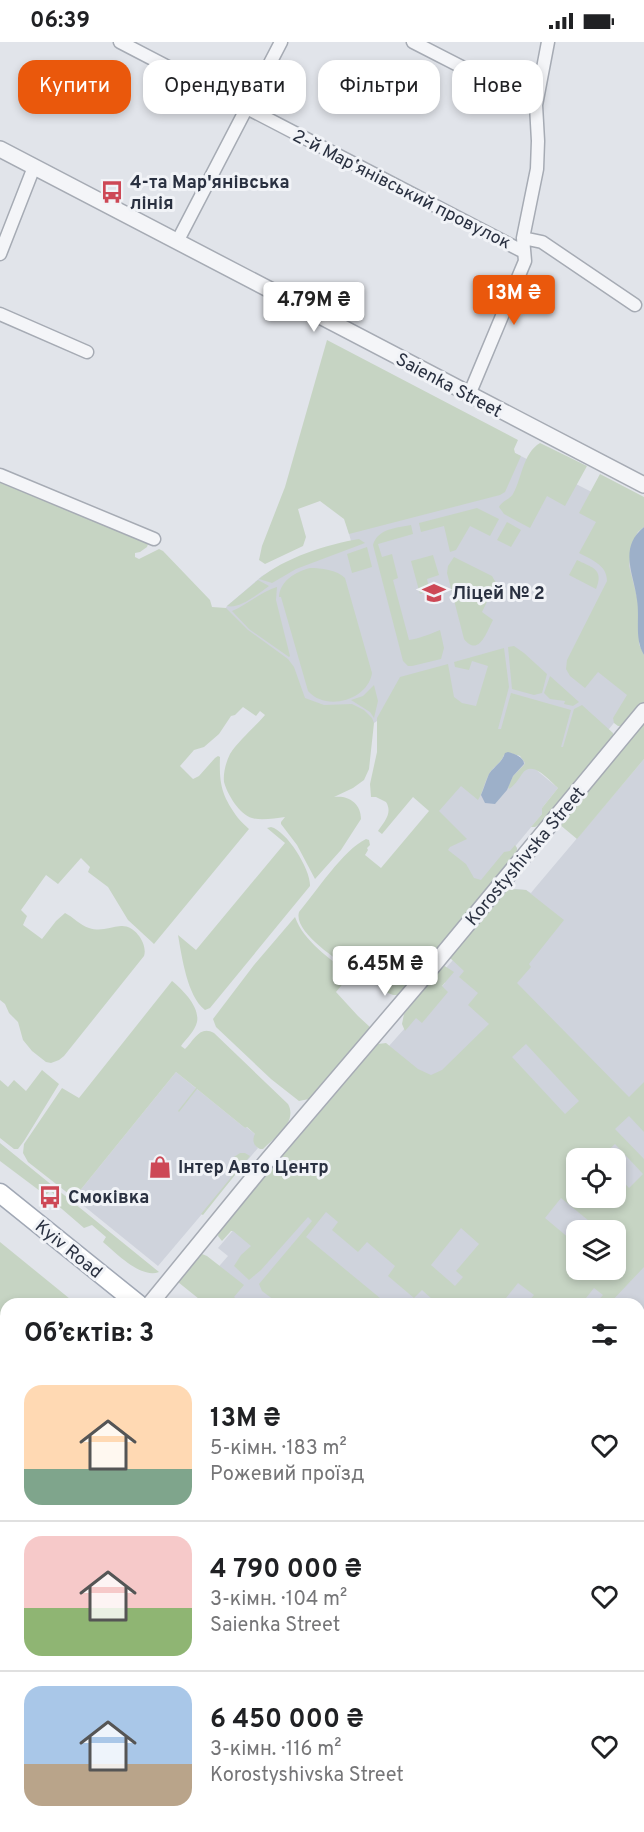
<!DOCTYPE html>
<html lang="uk">
<head>
<meta charset="utf-8">
<style>
	:root { --surface:#fff; --page:#f6f6f6; --text:#202124; --muted:#757577; --line:#e0e0e0; --accent:#ea580c }
	body { margin:0; font-family:Overpass,sans-serif; background:var(--page); color:var(--text); height:100vh; display:flex; flex-direction:column; font-size:22px; white-space:nowrap }
	* { box-sizing:border-box; margin:0 }
	p { font-size:20px; color:var(--muted) }
	.icon { flex:none; width:33px; height:33px; fill:none; stroke:currentColor; stroke-width:2; stroke-linecap:round; stroke-linejoin:round }
	.map { position:relative; flex:1; overflow:hidden }
	.details { position:absolute; left:0px; top:1256px; width:645px; height:536px; display:flex; flex-direction:column; background:var(--surface); border-radius:18px 18px 0 0; box-shadow:0 3px 9px #0003 }
	.details>* { flex:none }
	.guide { position:absolute; left:18px; top:18px; width:609px; height:54px; display:flex; gap:12px }
	.tools { position:absolute; left:566px; top:1106px; display:grid; gap:12px }
	.tools a { display:grid; place-items:center; width:60px; height:60px; border-radius:12px; background:var(--surface); box-shadow:0 3px 9px #0003; font-size:30px }
	.price { position:absolute; translate:-50% -51px; padding:0 14px; border-radius:6px; background:#fff; color:#222; font-size:20px; line-height:39px; filter:drop-shadow(0 2px 3px #0008) }
	.price::after { content:''; position:absolute; left:50%; top:36px; width:18px; height:14px; margin-left:-9px; background:inherit; clip-path:polygon(0 0,100% 0,50% 100%) }
	.price.on { background:var(--accent); color:#fff }
	ul { padding:0; list-style:none }
	li { display:flex; align-items:center; gap:18px; height:150px; padding:0 24px }
	li+li { border-top:2px solid var(--line) }
	li span { display:grid; place-items:center; flex:none; width:168px; height:120px; border-radius:18px; color:#555 }
	li>.icon { margin-inline-start:auto }
	span .icon { width:72px; height:72px; fill:#fffc; stroke-width:1 }
	li b { font-size:26px }
	h2 { display:flex; justify-content:space-between; align-items:center; height:72px; padding:0 24px; font-size:26px }
	.tag { padding:0 21px; border-radius:18px; background:var(--surface); box-shadow:0 3px 9px #0003; font-size:21px; line-height:54px }
	.tag.on { background:var(--accent); color:#fff }
	.status { display:flex; justify-content:space-between; align-items:center; height:42px; padding:0 30px; background:var(--surface); direction:ltr }
	.status svg { height:16px; fill:currentColor }
	.map>svg:first-child { display:block }
	.built { fill:#cfd3dc; fill-rule:evenodd }
	.green { fill:#c6d4c3; fill-rule:evenodd }
	.water { fill:#9db0c9 }
	.lines { fill:none; stroke-linecap:round; stroke-linejoin:round }
	.minor-casing { stroke:#a6abb4; stroke-width:15 }
	.tertiary-casing { stroke:#a6abb4; stroke-width:18 }
	.primary-casing { stroke:#a1a8b5; stroke-width:21 }
	.minor { stroke:#f4f5f8; stroke-width:12 }
	.tertiary { stroke:#f4f5f8; stroke-width:15 }
	.primary { stroke:#fff; stroke-width:18 }
	.rail { stroke:#7b8393; stroke-width:4; stroke-dasharray:3 6; stroke-linecap:butt }
	.labels { text-anchor:middle; stroke-width:6; stroke-linejoin:round; paint-order:stroke }
	.poi-label { font-size:18px; font-weight:bold; fill:#2a3141; stroke:#f1f3f7; text-anchor:start }
	.street-label { font-size:18px; fill:#2a3141; stroke:#f1f3f7 }
</style>
</head>
<body>
<div class="status"><b>06:39</b><svg viewBox="0 0 49 12"><path d="M0 12V9h3v3zM5 12V6h3v6zM10 12V3h3v9zM15 12V0h3v12zM26 1h20v11H26zM47 4h2v5h-2z"/></svg></div>
<div class="map">
<svg width="644" height="1790" viewBox="0 0 644 1790">
	<rect width="100%" height="100%" fill="#e1e4ea"/>
	<path class="built" d="M513,410l122,62 2,180 -52,65 -188,-51 -23,15 -49,-9 -45,-14 -57,-87 4,-7 35,-30 12,-7 35,-16 42,-12 -6,-22z
		M536,714l-2,12 24,20 -16,20v6l-110,133 -1,-156z
		M644,717v609l-5,4v-68l-404,-1 -28,-23 21,-24 -10,-8 133,-155 38,-47 56,-63 -6,-7 76,-87 11,1 5,3 4,-5zM576,1116h39v39h-39zM576,1188h39v39h-39z
		M176,1030l69,56 1,-1 9,7v11l3,3 -100,118 -84,-68z"/>
	<path class="green" d="M327,298l191,100 -4,9 1,4 6,3 -16,36 -5,3 -151,39 -5,-15 -24,-18 -22,8 8,28 -3,9 -38,18 -6,-4 3,-14 23,-59z
		M540,401l47,23 -22,40 -18,-10 -17,32 -26,-14 -5,-7c3,-6 10,-7 14,-13 9,-16 10,-41 27,-51z
		M600,432l44,23v30l-6,5 -6,11 -3,23 9,35 1,43 5,11v50l-20,21h-6l-4,-3 -1,-5 14,-23 -29,-23 -13,16 -15,-12 -4,-7 1,-9 40,-79c0,-16 -15,-21 -28,-28l17,-31 -17,-9z
		M0,440l145,59 3,3 -1,3 -7,5 -5,1v4l4,2 20,-10 4,2 47,49 2,7 14,1 22,22 40,29 6,8 11,31 19,7 28,-1 12,6 8,8 2,5 -5,46 -5,11 -11,8 -19,9c14,-2 27,6 27,22l-20,31 -26,29 -18,-34 -16,-21v-2l4,-5c-10,1 -23,4 -33,1 -12,-3 -25,-24 -28,-36 -1,-9 2,-20 6,-28 9,-14 24,-26 35,-39l-5,-4 -4,5 -13,-9 -8,8 -4,1 -12,18 -15,13 -10,3 -14,16 13,13 6,-3 16,-18 3,-2 2,1c-1,28 2,39 18,61 3,4 7,7 11,11l-95,115 -26,-24 -20,-33 -20,-15 2,-5 -9,-9 -23,26 -12,-9 -25,35 6,6 -4,9 19,14 14,-18 9,-8c8,4 15,12 24,15 12,4 21,-1 32,-2 14,-1 27,18 23,30l-80,100 -5,4 -8,3 -5,-1 -14,-11 -9,-11 -5,-18 -9,-9 -4,-9 -5,-4z
		M477,466l22,11 -9,17 -20,-10 -14,24 -6,2 -6,-26 -23,6 -2,-9z
		M507,480l14,8 -10,17 -14,-7z
		M411,483l2,9 -35,10 4,13 10,-3 6,24 -5,2 16,60c12,-2 21,-6 31,-10l4,18 -3,11 -29,7h-4l-5,-5 -30,-116c5,-17 24,-17 38,-20z
		M359,497l6,4 -69,26 -24,14 -13,-4c25,-21 69,-35 100,-40z
		M367,505l5,20 -20,6 -5,-19z
		M433,513l6,20 -12,4 3,12 -10,3 -9,-33z
		M454,515l38,19 4,7 -14,29 11,8c-6,11 -14,38 -29,19l-17,-66 1,-7z
		M577,518c16,8 27,9 19,29l-27,-14z
		M310,526c11,0 27,2 35,10l27,95c-4,27 -46,39 -64,18l-27,-94h-2c1,-16 16,-25 31,-29z
		M258,538l11,6c-11,8 -29,23 -42,20z
		M277,545l-1,13 14,56 -1,1 -40,-28 -17,-18c15,-6 30,-20 45,-24z
		M514,604l10,7 23,21 -5,19 -8,2 -22,-6 -4,-42z
		M504,606l5,39 -11,42h3l10,-36 60,17 -10,37h2l11,-38 8,-4 31,28 1,4 -70,84 -9,6h-4l11,-13v-6l16,-20c-9,-8 -26,-29 -36,-14 -4,6 -7,11 -13,15l-1,-2 5,-11 11,-11 1,-2 -5,-7 -10,-3 -6,2c-3,9 -12,12 -16,21 -4,8 -5,16 -10,24l-17,-14 -22,25 28,28 -17,8 -2,3 18,14 8,14 7,2 23,-28 6,-1 5,-6 2,3v5l-94,113 -11,4v10l-12,15h-7l-12,-5 18,-23 -3,-3 3,-5 -9,-8 -2,3 -8,-6 -17,17 -10,1 -2,4c-14,-11 -58,-38 -52,-58 17,-20 44,-62 67,-73l3,1 1,5 -3,3 1,2 -3,5 16,13 48,-57 -16,-14 -31,37 -4,-3c6,-9 15,-18 8,-29l-10,-5h-5l-1,-13 7,-32v-34l23,-41 48,-13 6,33 8,6 14,3 12,-40 -16,-5 -3,9 -14,-3 -1,-5z
		M550,634l29,26 -6,4 -9,-2 1,-3 -15,-2 -6,-6z
		M374,643l4,16 -4,17 -4,-6 -19,-12 12,-4z
		M644,681v36l-67,80 -18,-15z
		M271,785c16,4 40,43 39,59l-100,122 -5,2c-18,-14 -23,-53 -27,-75l18,15 89,-107 -18,-15z
		M511,847l15,1 38,30 -35,44 2,3 -14,16 112,114 15,-15v50l-15,-16 -14,13 29,30v108l-34,36h-14l7,-8 -9,-7 -12,15h-55l7,-8 -16,-12 -16,20h-72l3,-3 -11,-10 -8,8 -26,-22 7,-10 -28,-24 -9,10 -26,-22 6,-8 -12,-10 -20,25 80,66h-108l-16,-12 -3,-7 53,-63 -4,-4 -47,53 -12,10 -15,-14 7,-11 10,-9 -18,-15h-2l-9,10 -4,-5 1,-5 159,-187 8,-1 32,26 13,6 11,-5 47,-46 -21,-19 10,-12 -19,-16 5,-6 -15,-14 58,-66zM526,1002l53,57 -14,13 -53,-57zM615,1102l28,30 -14,14 -14,-15v24h-39v-39h24zM561,1156l39,32h15v31l9,7 -6,9 -12,-8h-30v-25l-31,-26zM461,1186l18,16 -23,27 7,6 -8,9 -24,-21z
		M295,875c9,25 35,41 55,58l-14,17 22,24 13,12 -57,68 -5,3 -10,2 -28,-22 -55,-52 -3,-8 41,-54z
		M443,923l11,7 -12,14 6,6 -26,31 -6,-5 -11,13 -3,-7 2,-10z
		M172,939c11,9 28,26 25,41 -2,9 -11,17 -16,24l4,3c9,-9 15,-24 29,-16l74,71c10,18 -13,33 -25,45h-3c-7,-3 -8,-9 -5,-15l-8,-7 -2,1 -48,-39 -18,23 -1,-1 18,-23 -20,-16 -102,126 -46,-36 -5,-9 1,-9 38,-56 17,10z
		M42,1028l17,14 -35,57 -6,8h-4l-14,-11v-58l8,7 6,-7 12,11z
		M0,1101l159,129c-18,7 -43,-19 -56,-30l3,-5 -14,-12 -8,3 -29,-25 4,-5 -9,-7 -3,3h-3l-44,-33z
		M240,1111h5l5,3 -47,59 -2,-1 41,-50 -8,-7z
		M0,1200l75,61 -69,1v389l-6,1z
		M202,1212l5,2 37,29 -10,12 7,6h-37l-26,-21 19,-24z"/>
	<path class="water" d="M644,485v128c-10,-16 -4,-37 -7,-55 -3,-26 -19,-52 7,-73z
		M508,710c7,2 16,5 16,12l-11,12 -6,14 -12,14 -10,-1 -4,-8c3,-7 5,-14 8,-21 5,-8 13,-11 16,-21z"/>
	<g class="lines">
		<g class="minor-casing">
			<path id="minor" d="M120,0l404,210
				M413,0l123,63
				M523,196l19,4 93,63
				M177,200l104,-200
				M0,212l34,-87
				M0,272l87,38
				M469,353l56,-134 -2,-23 14,-69 1,-28 -2,-36 12,-63
				M0,433l154,64
				M639,1336l5,-4
				M639,1619l5,4"/>
		</g>
		<g class="tertiary-casing">
			<path id="tertiary" d="M0,107l644,336
				M150,1262l116,-142 157,-184 221,-267"/>
		</g>
		<g class="primary-casing">
			<path id="primary" d="M0,1151l138,111
				M639,1670l5,4"/>
		</g>
		<use href="#minor" class="minor"/>
		<use href="#tertiary" class="tertiary"/>
		<use href="#primary" class="primary"/>
		<path class="rail" d="M0,1463l6,-2"/>
	</g>
	<defs>
		<g id="bus-bare" transform="scale(1.8)"><path d="M-5-6H5V4H4V6H2V4H-2V6H-4V4H-5ZM-3.5-4V0h7V-4ZM-3.5 1.2v1.5H-2V1.2ZM2 1.2v1.5H3.5V1.2Z" fill="#cd4856" stroke="#f1f3f7" stroke-width="2.5" paint-order="stroke"/></g>
		<g id="school-bare" transform="scale(1.8)"><path d="M0-5L7-2L0 1L-7-2ZM-4 1L0 2.5L4 1V4Q0 6-4 4Z" fill="#cd4856" stroke="#f1f3f7" stroke-width="2.5" paint-order="stroke"/></g>
		<g id="shop-bare" transform="scale(1.8)"><path d="M-5-2.5h2.3a2.7 3.5 0 0 1 5.4 0H5L5.5 6h-11ZM-1.5-2.5h3a1.5 2.3 0 0 0-3 0Z" fill="#cd4856" stroke="#f1f3f7" stroke-width="2.5" paint-order="stroke"/></g>
	</defs>
	<g fill-rule="evenodd">
		<use href="#bus-bare" x="112" y="150"/>
		<use href="#school-bare" x="434" y="551"/>
		<use href="#shop-bare" x="160" y="1125"/>
		<use href="#bus-bare" x="50" y="1155"/>
	</g>
	<g class="labels">
		<g class="poi-label">
			<text x="130" y="146">4-та Мар'янівська<tspan x="130" dy="21">лінія</tspan></text>
			<text x="452" y="557">Ліцей № 2</text>
			<text x="178" y="1131">Інтер Авто Центр</text>
			<text x="68" y="1161">Смоківка</text>
		</g>
		<g class="street-label">
			<text transform="translate(402 147) rotate(27)" y="6">2-й Марʼянівський провулок</text>
			<text transform="translate(449 343) rotate(28)" y="6">Saienka Street</text>
			<text transform="translate(525 814) rotate(-50)" y="6">Korostyshivska Street</text>
			<text transform="translate(69 1207) rotate(39)" y="6">Kyiv Road</text>
		</g>
	</g>
</svg>
<div class="tools">
<a><svg class="icon" aria-label="locate" viewBox="0 0 24 24"><circle cx="12" cy="12" r="6"/><path d="M12 2v4M12 18v4M2 12h4M18 12h4"/></svg></a>
<a><svg class="icon" aria-label="layers" viewBox="0 0 24 24"><path d="M12 4l9 5-9 5-9-5zM3 14l9 5 9-5"/></svg></a>
</div>
<b class="price on" style="left:514px;top:284px">13M ₴</b>
<b class="price" style="left:314px;top:291px">4.79M ₴</b>
<b class="price" style="left:385px;top:955px">6.45M ₴</b>
<div class="guide">
<a class="tag on">Купити</a>
<a class="tag">Орендувати</a>
<a class="tag">Фільтри</a>
<a class="tag">Нове</a>
</div>
<section class="details">
<h2>Об’єктів: 3<svg class="icon" aria-label="filters" viewBox="0 0 24 24"><path d="M4 7h16M4 17h16"/><circle cx="9" cy="7" r="2"/><circle cx="15" cy="17" r="2"/></svg></h2>
<ul>
<li><span style="background:linear-gradient(#ffd9b3 70%,#7fa58c 0)"><svg class="icon" aria-label="home" viewBox="0 0 24 24"><path d="M3 11l9-7 9 7M6 9v11h12V9"/></svg></span><div><b>13M ₴</b><p>5-кімн. · 183 m²</p><p>Рожевий проїзд</p></div><svg class="icon" aria-label="heart" viewBox="0 0 24 24"><path d="M12 20l-8-8c-3-5 5-10 8-4 3-6 11-1 8 4z"/></svg></li>
<li><span style="background:linear-gradient(#f6c9c9 60%,#8fb573 0)"><svg class="icon" aria-label="home" viewBox="0 0 24 24"><path d="M3 11l9-7 9 7M6 9v11h12V9"/></svg></span><div><b>4 790 000 ₴</b><p>3-кімн. · 104 m²</p><p>Saienka Street</p></div><svg class="icon" aria-label="heart" viewBox="0 0 24 24"><path d="M12 20l-8-8c-3-5 5-10 8-4 3-6 11-1 8 4z"/></svg></li>
<li><span style="background:linear-gradient(#a9c7e8 65%,#b9a48a 0)"><svg class="icon" aria-label="home" viewBox="0 0 24 24"><path d="M3 11l9-7 9 7M6 9v11h12V9"/></svg></span><div><b>6 450 000 ₴</b><p>3-кімн. · 116 m²</p><p>Korostyshivska Street</p></div><svg class="icon" aria-label="heart" viewBox="0 0 24 24"><path d="M12 20l-8-8c-3-5 5-10 8-4 3-6 11-1 8 4z"/></svg></li>
</ul>
</section>
</div>
</body>
</html>
